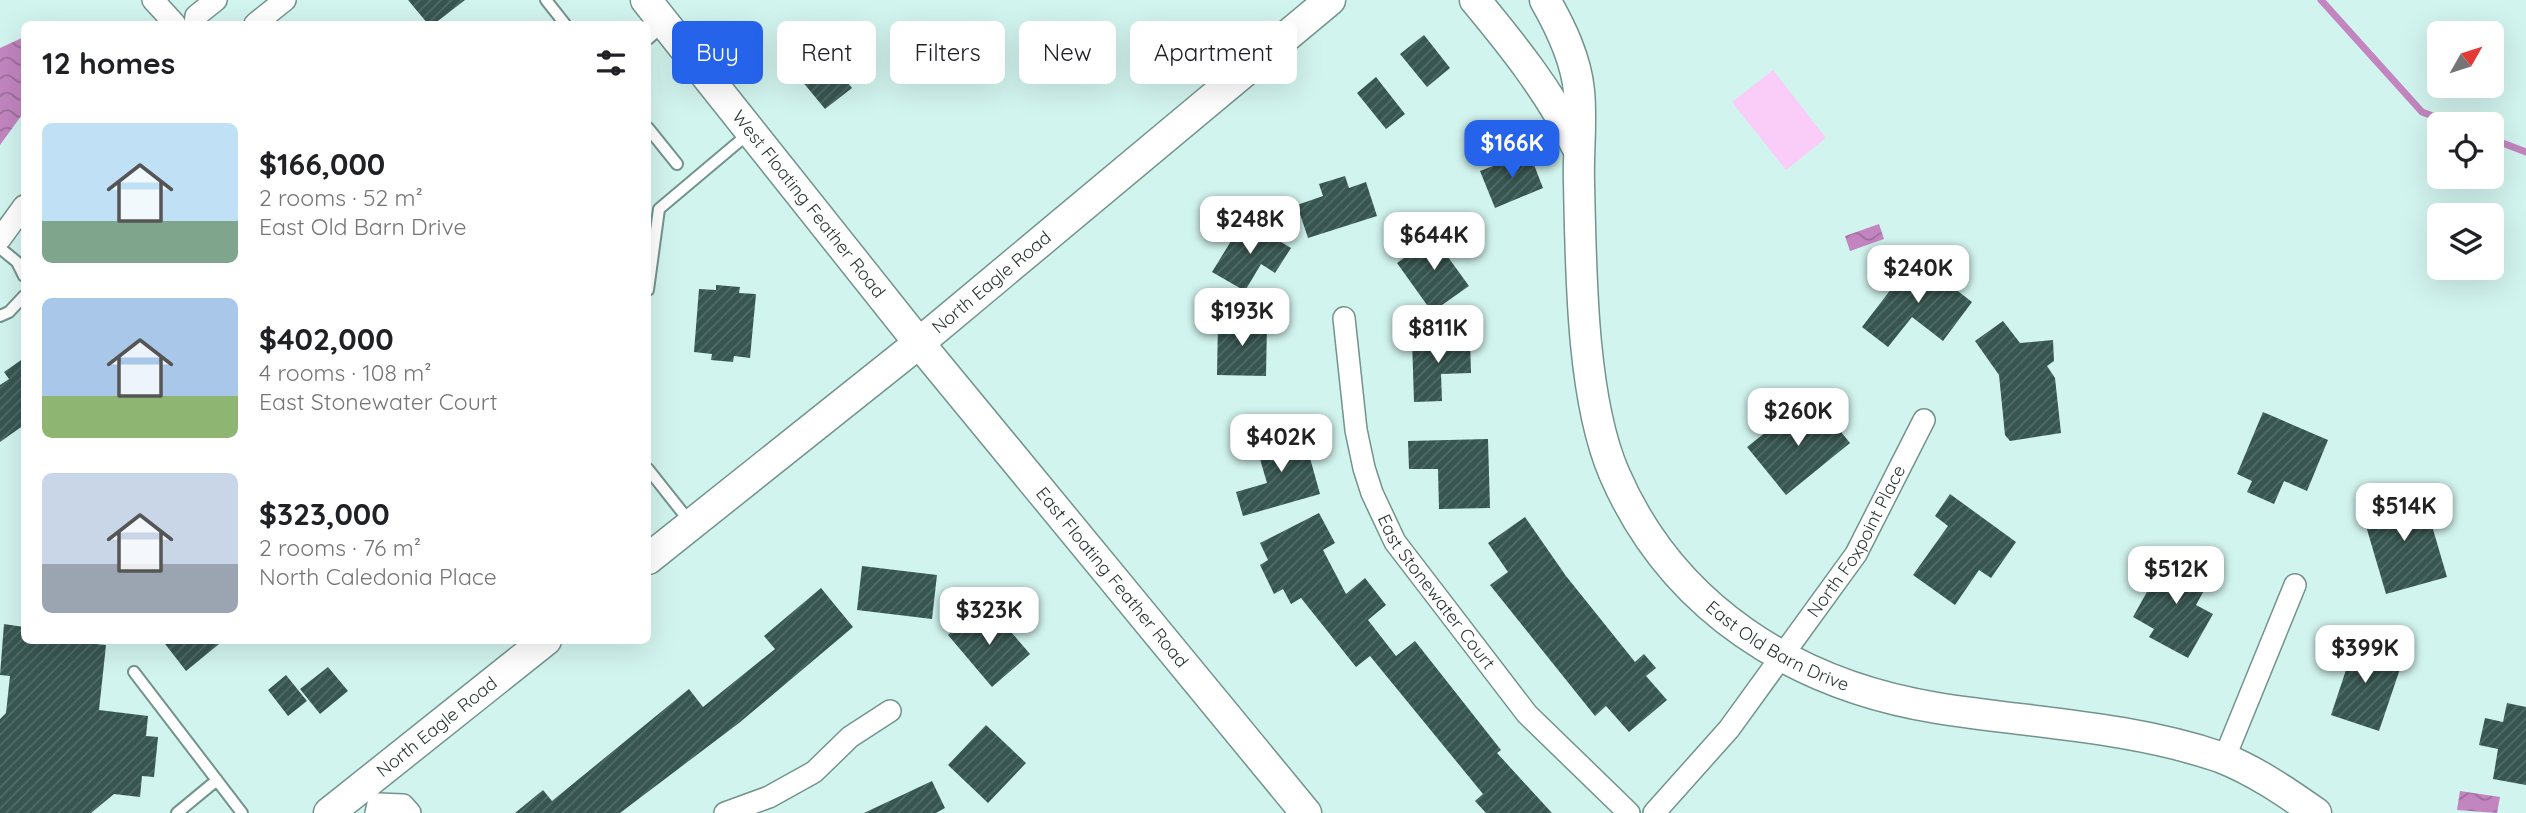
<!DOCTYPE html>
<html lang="en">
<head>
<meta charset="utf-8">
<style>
	:root { --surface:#fff; --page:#f6f6f6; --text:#202124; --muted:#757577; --accent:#2563eb }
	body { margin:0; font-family:Quicksand,sans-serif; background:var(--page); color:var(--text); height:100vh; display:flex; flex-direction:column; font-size:26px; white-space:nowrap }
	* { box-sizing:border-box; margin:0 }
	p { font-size:23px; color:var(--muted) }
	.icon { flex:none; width:38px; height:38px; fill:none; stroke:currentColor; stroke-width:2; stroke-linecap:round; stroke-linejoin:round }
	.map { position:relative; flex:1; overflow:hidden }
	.drawer { position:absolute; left:21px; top:21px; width:630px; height:623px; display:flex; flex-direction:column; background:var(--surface); border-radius:10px; box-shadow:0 7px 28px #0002 }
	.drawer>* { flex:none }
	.guide { position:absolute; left:672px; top:21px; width:665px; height:63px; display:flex; gap:14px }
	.needle { width:46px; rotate:51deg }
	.fabs { position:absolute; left:2427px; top:21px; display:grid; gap:14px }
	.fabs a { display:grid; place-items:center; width:77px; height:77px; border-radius:10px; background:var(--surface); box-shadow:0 7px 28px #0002; font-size:35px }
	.price { position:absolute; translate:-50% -60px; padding:0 16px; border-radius:14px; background:#fff; color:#222; font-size:23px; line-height:46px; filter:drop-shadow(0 2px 4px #0008) }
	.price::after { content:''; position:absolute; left:50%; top:42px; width:21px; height:16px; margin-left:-10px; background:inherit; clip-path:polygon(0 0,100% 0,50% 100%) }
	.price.selected { background:var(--accent); color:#fff }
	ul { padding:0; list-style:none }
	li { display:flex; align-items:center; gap:21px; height:175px; padding:0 21px }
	li span { display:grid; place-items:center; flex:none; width:196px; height:140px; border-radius:10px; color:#555 }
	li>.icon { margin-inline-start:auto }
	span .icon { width:84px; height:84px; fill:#fffc; stroke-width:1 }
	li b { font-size:30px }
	h2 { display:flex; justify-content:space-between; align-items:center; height:84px; padding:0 21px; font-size:30px }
	.chip { padding:0 24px; border-radius:10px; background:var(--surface); box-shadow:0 7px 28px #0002; font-size:24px; line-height:63px }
	.chip.selected { background:var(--accent); color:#fff }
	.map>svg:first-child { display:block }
	.garden { fill:#facdf8 }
	.water { fill:url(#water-waves) }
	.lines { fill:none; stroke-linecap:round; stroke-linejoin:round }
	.stream { stroke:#c285bf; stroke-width:7 }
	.building { fill:url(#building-hatch) }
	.lane-casing { stroke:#73938d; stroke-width:14 }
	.street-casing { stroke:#73938d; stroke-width:24 }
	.secondary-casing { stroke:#73938d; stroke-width:33 }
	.lane { stroke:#fff; stroke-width:10 }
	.street { stroke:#fff; stroke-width:21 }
	.secondary { stroke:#fff; stroke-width:30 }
	.labels { text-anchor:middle; stroke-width:7; stroke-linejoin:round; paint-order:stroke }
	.street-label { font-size:18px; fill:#283533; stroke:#d2f4ee }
</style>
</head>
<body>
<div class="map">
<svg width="2526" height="813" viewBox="0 0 2526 813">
	<defs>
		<pattern id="water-waves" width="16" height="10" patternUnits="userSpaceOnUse" patternTransform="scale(1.75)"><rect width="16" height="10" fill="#c285bf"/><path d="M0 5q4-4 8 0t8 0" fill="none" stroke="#9e6e9c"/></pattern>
		<pattern id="building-hatch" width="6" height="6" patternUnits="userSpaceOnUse" patternTransform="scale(1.75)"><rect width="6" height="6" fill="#385651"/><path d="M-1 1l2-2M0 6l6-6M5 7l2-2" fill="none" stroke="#536c68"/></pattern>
	</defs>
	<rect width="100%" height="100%" fill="#d2f4ee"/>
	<path class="garden" d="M1773,70l53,68 -40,32 -54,-68z"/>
	<path class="water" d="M24,37v75l-24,33v-97z
		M1879,224l5,15 -34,12 -5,-15z
		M2460,791l40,6 -3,16 -40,-3z"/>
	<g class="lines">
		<path class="stream" d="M2321,0l101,112 32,12
			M2492,139l34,13"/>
	</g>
	<path class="building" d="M408,0h57l-31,24h-6z
		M1424,35l26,33 -23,19 -27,-33z
		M824,53l28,35 -27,21 -28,-34z
		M1376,77l29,37 -19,15 -29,-36z
		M1529,152l14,36 -48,20 -15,-37z
		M1345,176l4,12 17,-6 11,34 -69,22 -11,-33 26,-9 -4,-12z
		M1244,220l47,28 -16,25 -14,-9 -16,27 -33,-19z
		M1442,231l12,15 -9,7 24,33 -37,26 -35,-49z
		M1915,258l57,44 -29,39 -31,-24 -24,30 -26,-20z
		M716,285l24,2 -1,6 17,1 -6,64 -16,-2 -1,6 -22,-2 1,-6 -18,-2 5,-63 17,1z
		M1218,321l49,1 -1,54 -49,-1z
		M2003,321l17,22 33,-3 1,21 -7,5 8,12 6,55 -51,8 -5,-6 -6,-60 -24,-34z
		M1470,339l1,34 -30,1 1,27 -28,1 -2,-62z
		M24,358v67l-24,17v-57l9,-6 -5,-7z
		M1795,409l12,15 17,-13 26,32 -64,52 -39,-48z
		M2263,412l65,28 -21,51 -23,-10 -10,23 -27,-12 5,-11 -15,-7z
		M1302,429l18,65 -77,22 -7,-24 31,-9 -12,-41z
		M1488,439l2,69 -51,1 -1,-40h-29l-1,-28z
		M2422,492l25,85 -61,17 -25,-85z
		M1950,494l66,48 -25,36 -12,-8 -24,35 -42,-30 35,-49 -13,-10z
		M1319,513l16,30 -12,7 23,44 19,-16 21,27 -18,15 28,36 19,-15 86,109 -4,3 55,60h-66l-11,-12 8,-7 -113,-138 -14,11 -55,-69 -10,6 -8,-15 -9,5 -14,-29 8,-5 -8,-17z
		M1525,517l41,59 69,86 9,-8 12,14 -10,8 21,24 -38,32 -23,-26 -11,10 -105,-131 18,-13 -20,-29z
		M2169,552l43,24 -16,29 17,9 -25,44 -39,-21 5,-8 -21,-12z
		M862,566l75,9 -5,44 -75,-9z
		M821,588l32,39 -114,96 -119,90h-105l28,-23 9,11 137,-112 14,18 72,-58 -11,-13z
		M992,610l38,44 -38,33 -44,-52 20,-18 7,8z
		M4,624l20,3v13h72v4l10,1 -7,65 49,6 -2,20 12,1 -4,40 -12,-1 -2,21 -26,-3 -23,19h-91v-94l6,-6 4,-37 -10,-1z
		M162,640h62l-38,31z
		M2340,640l63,20 -24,71 -48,-16 15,-45 -14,-5z
		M328,667l20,24 -28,23 -20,-25z
		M286,675l21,26 -19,15 -20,-26z
		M2507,703l19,4v78l-33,-6 5,-30 -19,-4 6,-27 18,4z
		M986,725l40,38 -38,40 -40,-38z
		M932,781l13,27 -9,5h-72z"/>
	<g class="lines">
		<g class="lane-casing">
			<path id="lane" d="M546,0l19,24
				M648,39l15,-13
				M648,128l29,36
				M0,248l17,14 7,14
				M648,290l11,-81 89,-75
				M0,316l9,-4 15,-16
				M648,469l42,53
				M134,672l108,141
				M177,813l40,-33"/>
		</g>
		<g class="street-casing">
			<g id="street">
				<path d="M153,0l22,24"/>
				<path d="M195,24l1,-8 20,-16"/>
				<path d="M255,24l30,-24"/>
				<path d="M0,239l24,-33"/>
				<path id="s1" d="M1344,318l12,112 8,38 8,25 23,49 132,172 102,99"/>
				<path d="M2224,759l71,-174"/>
				<path d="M376,813l2,-9 25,1 7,8"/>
				<path d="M725,813l44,-16 45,-25 36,-35 40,-26"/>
				<path id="s2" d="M1654,813l75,-84 127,-175 68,-134"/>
			</g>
		</g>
		<g class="secondary-casing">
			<g id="secondary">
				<path id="s3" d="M646,0l273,343 387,470"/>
				<path d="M1475,0c39,47 74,91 101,145"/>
				<path id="s4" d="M1545,0c16,28 31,59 34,91 3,30 -1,62 0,92 2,85 2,213 35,290 58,135 181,212 323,235 94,15 192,18 283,49 34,13 66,35 96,56"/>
				<path id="s5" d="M648,559l271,-216 411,-343"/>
				<path id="s6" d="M329,813l217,-173"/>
			</g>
		</g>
		<use href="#lane" class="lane"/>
		<use href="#street" class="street"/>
		<use href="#secondary" class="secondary"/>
	</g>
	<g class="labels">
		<g class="street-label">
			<text dy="6" stroke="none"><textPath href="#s3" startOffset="261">West Floating Feather Road</textPath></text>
			<text dy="6" stroke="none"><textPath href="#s5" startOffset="441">North Eagle Road</textPath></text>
			<text dy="6" stroke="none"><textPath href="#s2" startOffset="340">North Foxpoint Place</textPath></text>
			<text dy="6" stroke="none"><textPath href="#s3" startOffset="742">East Floating Feather Road</textPath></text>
			<text dy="6" stroke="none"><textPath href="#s1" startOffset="296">East Stonewater Court</textPath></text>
			<text dy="6" stroke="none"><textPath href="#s4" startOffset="728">East Old Barn Drive</textPath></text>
			<text dy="6" stroke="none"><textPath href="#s6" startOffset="138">North Eagle Road</textPath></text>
		</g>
	</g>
</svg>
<div class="fabs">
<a><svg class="needle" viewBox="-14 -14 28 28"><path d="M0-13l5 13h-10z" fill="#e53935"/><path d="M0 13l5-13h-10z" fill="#757577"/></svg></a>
<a><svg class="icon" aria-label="locate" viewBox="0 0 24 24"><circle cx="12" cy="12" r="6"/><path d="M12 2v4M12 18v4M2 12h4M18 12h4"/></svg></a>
<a><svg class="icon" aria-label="layers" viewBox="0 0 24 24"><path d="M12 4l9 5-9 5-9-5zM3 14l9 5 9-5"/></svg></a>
</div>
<b class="price selected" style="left:1512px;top:180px">$166K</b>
<b class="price" style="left:1250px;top:256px">$248K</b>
<b class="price" style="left:1434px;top:272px">$644K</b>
<b class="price" style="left:1918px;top:305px">$240K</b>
<b class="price" style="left:1242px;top:348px">$193K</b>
<b class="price" style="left:1438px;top:365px">$811K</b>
<b class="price" style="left:1798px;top:448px">$260K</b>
<b class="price" style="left:1281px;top:474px">$402K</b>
<b class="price" style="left:2404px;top:543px">$514K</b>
<b class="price" style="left:2176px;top:606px">$512K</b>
<b class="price" style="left:989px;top:647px">$323K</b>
<b class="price" style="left:2365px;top:685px">$399K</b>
<div class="guide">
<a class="chip selected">Buy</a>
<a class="chip">Rent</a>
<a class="chip">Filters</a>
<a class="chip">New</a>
<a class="chip">Apartment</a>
</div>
<section class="drawer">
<h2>12 homes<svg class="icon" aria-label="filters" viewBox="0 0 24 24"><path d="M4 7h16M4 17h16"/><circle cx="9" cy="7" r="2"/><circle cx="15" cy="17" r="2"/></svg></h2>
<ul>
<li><span style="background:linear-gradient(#bfe0f5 70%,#7fa58c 0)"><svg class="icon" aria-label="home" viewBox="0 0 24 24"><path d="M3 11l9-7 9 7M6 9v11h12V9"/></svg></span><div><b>$166,000</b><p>2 rooms · 52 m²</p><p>East Old Barn Drive</p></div></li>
<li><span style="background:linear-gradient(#a9c7e8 70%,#8fb573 0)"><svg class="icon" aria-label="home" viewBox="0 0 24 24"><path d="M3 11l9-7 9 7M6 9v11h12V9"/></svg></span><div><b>$402,000</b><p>4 rooms · 108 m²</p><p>East Stonewater Court</p></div></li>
<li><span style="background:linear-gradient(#c9d6e8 65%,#9aa5b1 0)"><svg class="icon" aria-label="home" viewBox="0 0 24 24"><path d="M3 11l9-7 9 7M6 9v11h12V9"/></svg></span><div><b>$323,000</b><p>2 rooms · 76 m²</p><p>North Caledonia Place</p></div></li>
</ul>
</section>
</div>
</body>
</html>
